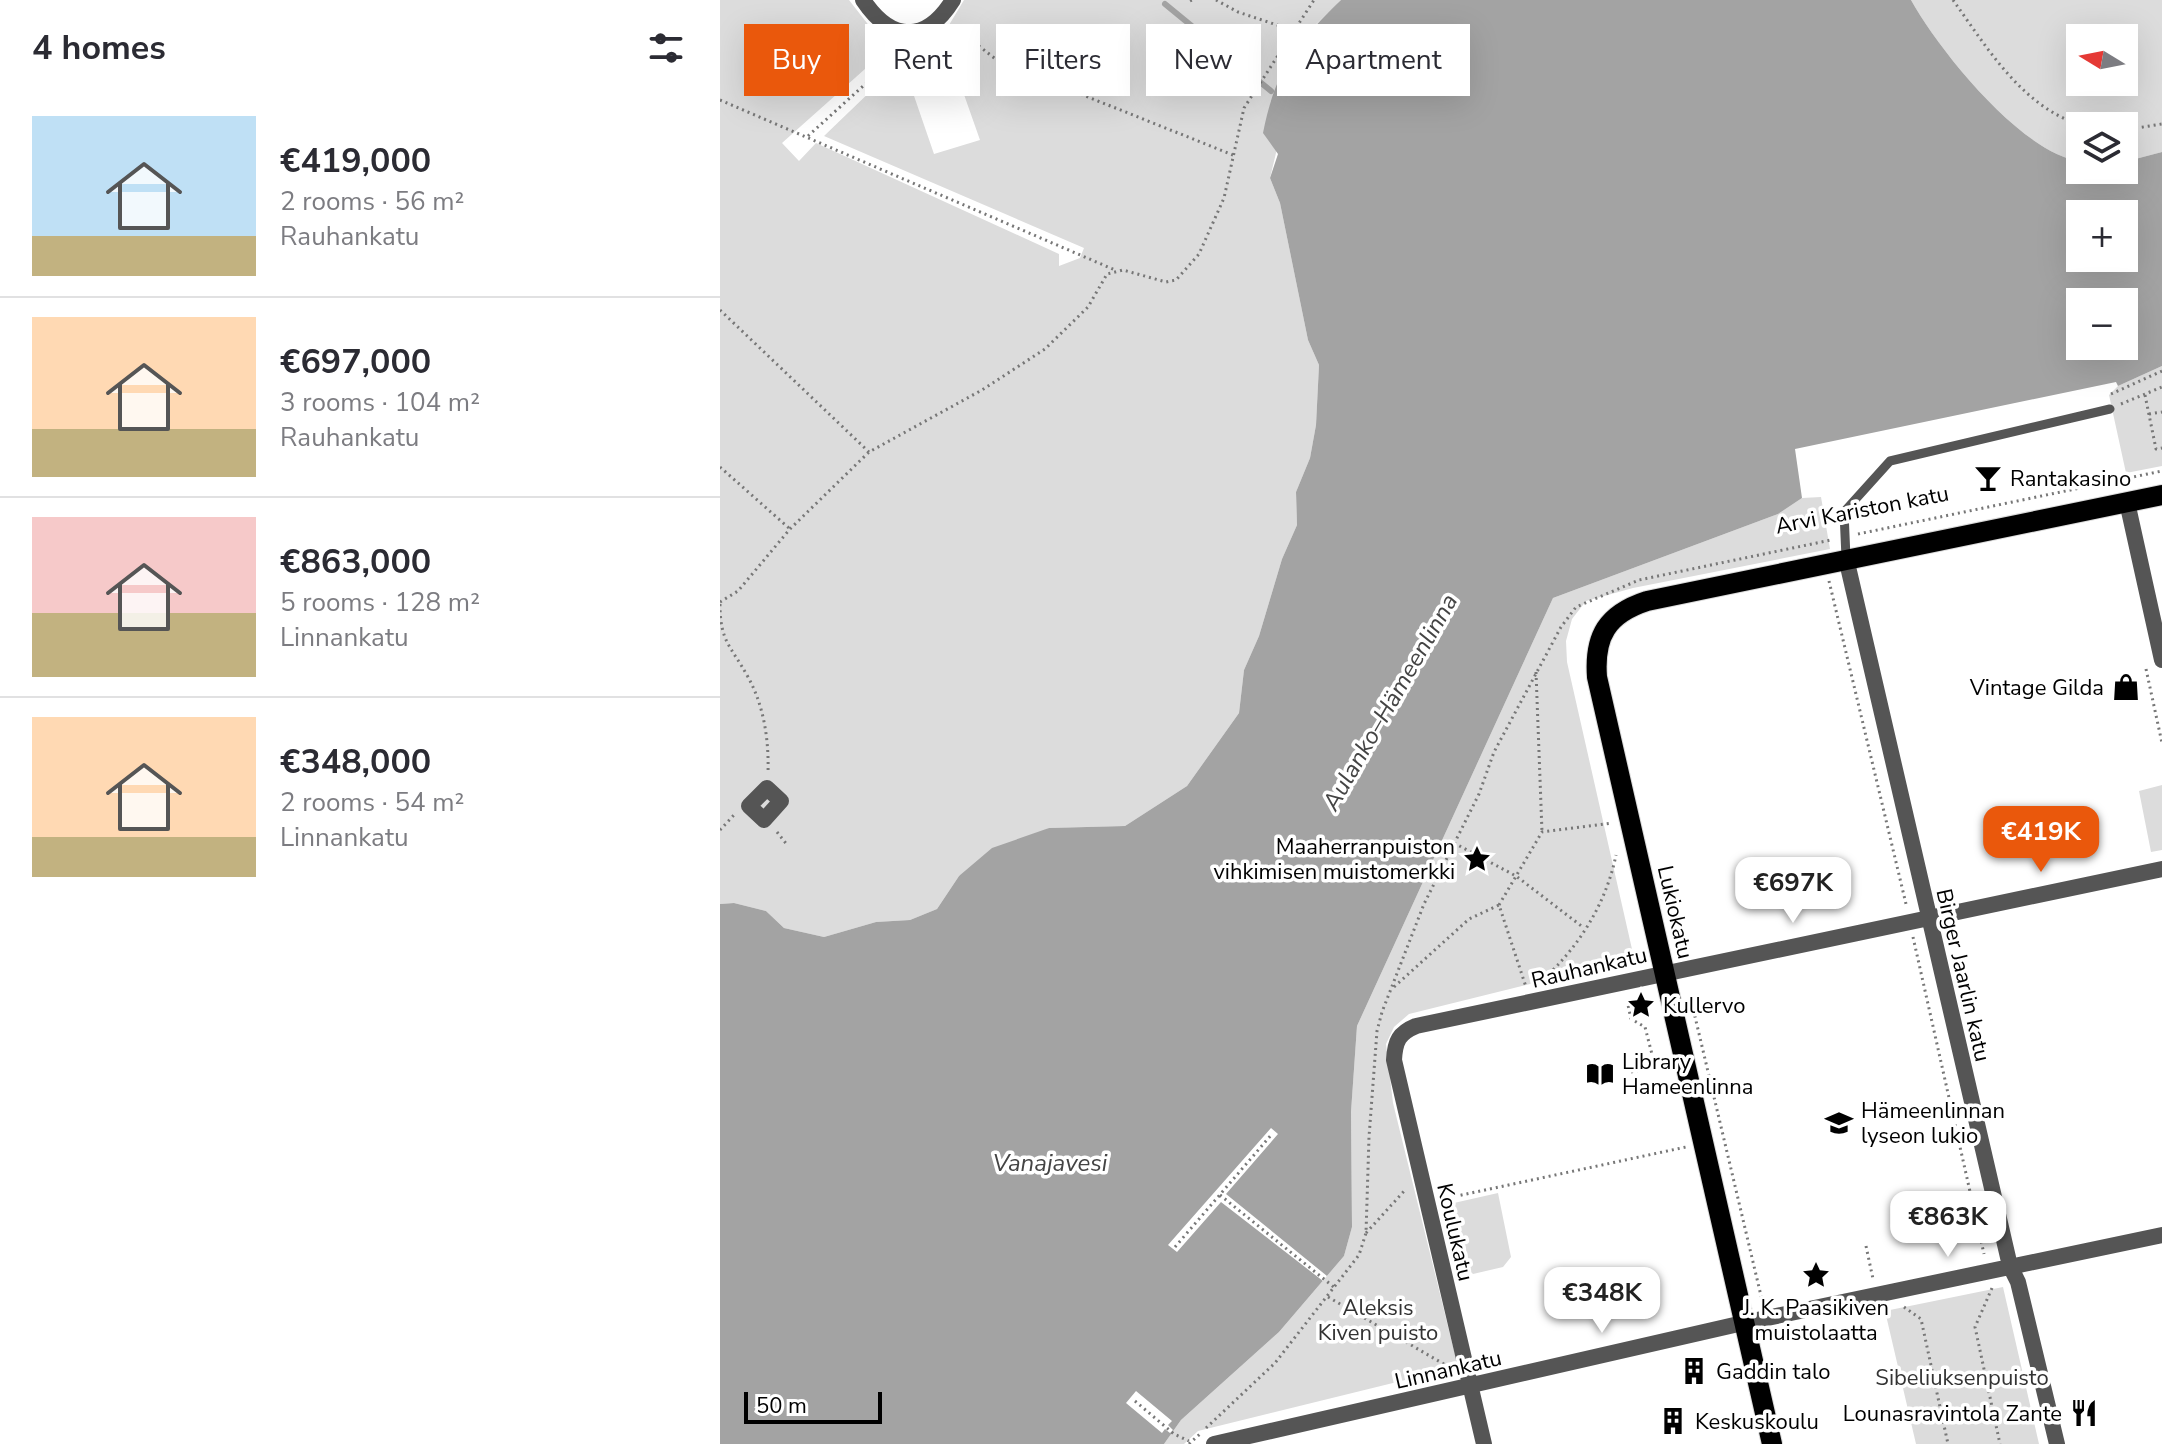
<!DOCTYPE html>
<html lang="en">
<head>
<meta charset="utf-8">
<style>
	:root { --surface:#fff; --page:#f7f7f7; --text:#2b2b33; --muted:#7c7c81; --line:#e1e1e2; --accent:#ea580c }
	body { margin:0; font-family:"Nunito Sans",sans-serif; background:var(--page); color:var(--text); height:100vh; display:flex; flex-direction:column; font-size:30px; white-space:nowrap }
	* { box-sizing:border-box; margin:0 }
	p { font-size:26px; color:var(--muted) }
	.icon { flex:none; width:44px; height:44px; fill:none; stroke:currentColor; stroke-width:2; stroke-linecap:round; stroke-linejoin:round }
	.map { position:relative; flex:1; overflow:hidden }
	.sheet { display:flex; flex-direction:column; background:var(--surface); width:720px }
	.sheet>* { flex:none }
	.guide { position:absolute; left:24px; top:24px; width:760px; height:72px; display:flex; gap:16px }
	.needle { width:52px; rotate:280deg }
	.buttons { position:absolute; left:1346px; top:24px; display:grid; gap:16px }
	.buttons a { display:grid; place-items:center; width:72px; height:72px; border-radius:0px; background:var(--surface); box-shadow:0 8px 32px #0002; font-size:40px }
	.scale { position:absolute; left:24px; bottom:20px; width:138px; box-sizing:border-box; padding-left:8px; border:4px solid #000; border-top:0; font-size:22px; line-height:28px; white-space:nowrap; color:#000; -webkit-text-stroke:6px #fff; paint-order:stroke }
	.price { position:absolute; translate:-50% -68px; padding:0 18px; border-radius:16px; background:#fff; color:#222; font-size:26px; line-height:52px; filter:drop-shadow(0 2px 4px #0008) }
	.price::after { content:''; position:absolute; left:50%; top:48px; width:24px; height:18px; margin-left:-12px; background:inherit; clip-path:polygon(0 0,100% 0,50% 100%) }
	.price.selected { background:var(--accent); color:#fff }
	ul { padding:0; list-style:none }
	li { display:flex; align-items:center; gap:24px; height:200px; padding:0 32px }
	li+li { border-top:2px solid var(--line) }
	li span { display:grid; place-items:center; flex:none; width:224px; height:160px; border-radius:0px; color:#555 }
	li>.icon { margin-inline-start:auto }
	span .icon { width:96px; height:96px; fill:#fffc; stroke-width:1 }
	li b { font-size:34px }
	h2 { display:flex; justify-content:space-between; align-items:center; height:96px; padding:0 32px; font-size:34px }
	.chip { padding:0 28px; border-radius:0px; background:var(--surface); box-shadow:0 8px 32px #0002; font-size:28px; line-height:72px }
	.chip.selected { background:var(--accent); color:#fff }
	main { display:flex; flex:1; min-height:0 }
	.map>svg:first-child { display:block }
	.green { fill:#dcdcdc; fill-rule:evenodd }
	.water { fill:#a3a3a3; fill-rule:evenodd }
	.pier { fill:#fff }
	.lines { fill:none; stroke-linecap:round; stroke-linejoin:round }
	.stream { stroke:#a3a3a3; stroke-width:6 }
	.primary-casing { stroke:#dbdbdb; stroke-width:22 }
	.path { stroke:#777; stroke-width:3; stroke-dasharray:2 4; stroke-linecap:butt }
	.lane { stroke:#555; stroke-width:9 }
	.street { stroke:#555; stroke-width:16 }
	.primary { stroke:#000; stroke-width:20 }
	.labels { text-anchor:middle; stroke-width:7; stroke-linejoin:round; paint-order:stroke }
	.poi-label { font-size:22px; fill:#000; stroke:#fff; text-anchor:start }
	.street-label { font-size:22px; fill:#000; stroke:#fff }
	.park-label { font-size:22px; fill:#333; stroke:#fff }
	.water-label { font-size:24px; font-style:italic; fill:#444; stroke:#fff }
</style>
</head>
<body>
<main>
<section class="sheet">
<h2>4 homes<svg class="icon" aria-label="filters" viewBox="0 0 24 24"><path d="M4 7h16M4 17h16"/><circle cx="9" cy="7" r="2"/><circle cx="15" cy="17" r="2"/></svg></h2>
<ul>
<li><span style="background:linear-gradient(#bfe0f5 75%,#c2b280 0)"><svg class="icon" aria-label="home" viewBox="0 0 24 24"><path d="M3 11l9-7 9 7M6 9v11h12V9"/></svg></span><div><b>€419,000</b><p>2 rooms · 56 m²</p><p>Rauhankatu</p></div></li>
<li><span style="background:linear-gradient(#ffd9b3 70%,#c2b280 0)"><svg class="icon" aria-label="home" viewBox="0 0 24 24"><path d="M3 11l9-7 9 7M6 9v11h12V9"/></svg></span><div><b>€697,000</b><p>3 rooms · 104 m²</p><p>Rauhankatu</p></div></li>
<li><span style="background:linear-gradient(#f6c9c9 60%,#c2b280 0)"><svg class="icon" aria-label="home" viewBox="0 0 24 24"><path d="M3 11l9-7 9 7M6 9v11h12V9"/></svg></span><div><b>€863,000</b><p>5 rooms · 128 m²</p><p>Linnankatu</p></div></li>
<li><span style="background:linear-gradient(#ffd9b3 75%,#c2b280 0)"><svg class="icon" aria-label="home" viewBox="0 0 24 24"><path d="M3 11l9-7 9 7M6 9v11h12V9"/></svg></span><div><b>€348,000</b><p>2 rooms · 54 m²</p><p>Linnankatu</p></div></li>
</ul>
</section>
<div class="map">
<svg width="1442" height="1444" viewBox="0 0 1442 1444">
	<rect width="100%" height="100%" fill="#fff"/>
	<path class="green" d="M0,0h129l25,32 19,12 -111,99 17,18 17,-18 243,111v12l21,-8 4,-10 -260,-112 78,-75 32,93 46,-14 -37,-105 21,-35h377l-37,36 -34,142 10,25 28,137 11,25 -3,60 -6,33 -14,34 1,33 -15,34 -23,77 -15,34 -5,43 -52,73 -62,40 -76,2 -90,48 -22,33 -27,11 -34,2 -52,15 -40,-9 -18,-17 -32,-8 -14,1z
		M1191,0h251v152l-38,10v-36h-44v35c-58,-7 -142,-112 -169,-161zM1360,38h44v44h-44z
		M1442,366v100l-36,7 -17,-78 9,-9z
		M1101,497l9,52 -197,39 -47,13 -14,18 -6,22 1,21 67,296 -225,56 -15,13 -8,17 7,59 65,264 -260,64 -14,13h-20l17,-24 98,-88 65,-76 8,-29 -1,-115 6,-86 196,-428 225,-84 24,-16z
		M1442,785v65l-11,2 -12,-61z
		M778,1193l13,64 -8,10 -30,7 -15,-16 -13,-53z
		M1283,1287l36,157h-123l-31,-133z"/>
	<path class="water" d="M621,0h570c27,49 111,154 169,161v9h44v-8l38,-10v214l-44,20 -2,-4 -321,67 7,49 -24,16 -225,84 -196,428 -6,86 1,115 -8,29 -65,76 -98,88 -17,24h-444v-540l14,-1 32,8 18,17 40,9 52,-15 34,-2 27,-11 22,-33 33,-28 57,-20 76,-2 62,-40 52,-73 5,-43 15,-34 23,-77 15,-34 -1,-33 14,-34 6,-33 3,-60 -11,-25 -28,-137 -10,-25 8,-24 -15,-21c12,-62 33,-90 78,-133zM1360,214h44v44h-44zM1360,302h44v44h-44z"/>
	<path class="pier" d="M551,1128l7,6 -52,60 101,82 -4,5 -102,-79 -44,50 -9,-7z
		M416,1391l36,30 -4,4 5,5 -3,3 -5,-4 -3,4 -36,-30z"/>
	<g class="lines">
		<path class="stream" d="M445,4l106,87"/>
		<g class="primary-casing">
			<path id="primary" d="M1052,1444l-175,-767c-3,-41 10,-63 50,-76l515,-106"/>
		</g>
		<path class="path" d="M496,0l22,12 57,19
			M1233,0c35,49 71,110 132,126
			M470,1l2,-1
			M235,27l43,34 235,94
			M0,100l395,170
			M1404,130l38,-6
			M88,136l97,-88
			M0,310l149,142
			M1391,394l51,-23
			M1425,395l11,54 6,-1
			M1401,404l41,-17
			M1429,414l13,-2
			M0,467l70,62
			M1138,534l304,-63
			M1109,581l77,323
			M0,602l18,-11 52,-62 79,-77 113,-62 63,-41 43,-42 19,-33 16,-4 43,12 10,-2 23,-26 25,-56 20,-90 70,-108
			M0,604c0,38 11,42 28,73 16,29 21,63 20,96
			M1426,669l16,74
			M816,672l6,160
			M0,830l14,-15
			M57,832l11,14
			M734,843l62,33 68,52
			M779,905l43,-73 70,-9
			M1193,937l71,317
			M820,982c38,-33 66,-78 76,-127
			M674,987l75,-68 30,-14 27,82
			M907,1000l4,19 14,8 10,39
			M972,1004l70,296
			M911,1072l35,-8
			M500,1195l115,93
			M723,1199l243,-52
			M646,1233l40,-44
			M1146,1246l7,33
			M455,1247l97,-113
			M1272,1288l-17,39 25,117
			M608,1297l121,70
			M1184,1307l17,12 27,125
			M415,1401l39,33 15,7
			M486,1428l69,-65 84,-108 7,-22 3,-96 8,-106 5,-19 42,-108 55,-110 15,-42 67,-125 15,-20 63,-27 192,-40
			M469,1444l12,-11"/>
		<path class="lane" d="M1126,558l-2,-46 46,-51 220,-52"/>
		<path class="street" d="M143,0c29,43 63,43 90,0
			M1407,502l35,158
			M1126,558l164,708 8,16 39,162
			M47,788l14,13 -17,19 -15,-14z
			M494,1444l529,-121 419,-88
			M764,1444l-90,-384c1,-19 5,-27 22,-34l746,-157"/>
		<use href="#primary" class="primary"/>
	</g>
	<defs>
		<g id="bar-bare" transform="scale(2.16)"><path d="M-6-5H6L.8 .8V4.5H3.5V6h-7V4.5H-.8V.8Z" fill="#000" stroke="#fff" stroke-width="2.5" paint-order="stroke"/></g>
		<g id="shop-bare" transform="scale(2.16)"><path d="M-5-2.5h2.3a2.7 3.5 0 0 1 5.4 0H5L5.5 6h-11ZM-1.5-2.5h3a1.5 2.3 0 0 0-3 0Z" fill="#000" stroke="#fff" stroke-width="2.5" paint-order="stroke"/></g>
		<g id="sight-bare" transform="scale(2.16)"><path d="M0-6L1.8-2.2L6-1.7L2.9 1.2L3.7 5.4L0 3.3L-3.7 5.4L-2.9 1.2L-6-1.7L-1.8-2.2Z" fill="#000" stroke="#fff" stroke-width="2.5" paint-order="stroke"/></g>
		<g id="library-bare" transform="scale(2.16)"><path d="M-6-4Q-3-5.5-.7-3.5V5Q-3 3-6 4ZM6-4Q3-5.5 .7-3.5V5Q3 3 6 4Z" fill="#000" stroke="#fff" stroke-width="2.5" paint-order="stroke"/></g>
		<g id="school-bare" transform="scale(2.16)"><path d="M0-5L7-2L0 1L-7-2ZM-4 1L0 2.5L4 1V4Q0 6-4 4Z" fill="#000" stroke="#fff" stroke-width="2.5" paint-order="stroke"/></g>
		<g id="building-bare" transform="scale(2.16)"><path d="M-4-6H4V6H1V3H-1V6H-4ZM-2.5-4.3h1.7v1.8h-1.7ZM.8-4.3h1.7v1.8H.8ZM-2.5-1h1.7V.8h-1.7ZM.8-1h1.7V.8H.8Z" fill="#000" stroke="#fff" stroke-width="2.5" paint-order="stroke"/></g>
		<g id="restaurant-bare" transform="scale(2.16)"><path d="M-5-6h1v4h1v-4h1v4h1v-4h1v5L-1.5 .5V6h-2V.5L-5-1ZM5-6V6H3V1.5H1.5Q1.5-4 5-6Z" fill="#000" stroke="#fff" stroke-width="2.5" paint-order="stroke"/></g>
	</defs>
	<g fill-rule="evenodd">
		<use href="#bar-bare" x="1268" y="478"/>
		<use href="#shop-bare" x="1406" y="687"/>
		<use href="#sight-bare" x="757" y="859"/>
		<use href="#sight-bare" x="921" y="1005"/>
		<use href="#library-bare" x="880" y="1074"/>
		<use href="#school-bare" x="1119" y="1123"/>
		<use href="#sight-bare" x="1096" y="1275"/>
		<use href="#building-bare" x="974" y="1371"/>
		<use href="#restaurant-bare" x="1364" y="1413"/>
		<use href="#building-bare" x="953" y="1421"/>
	</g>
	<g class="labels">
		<g class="poi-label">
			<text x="1290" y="486">Rantakasino</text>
			<text x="1384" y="695" text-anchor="end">Vintage Gilda</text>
			<text x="735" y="854" text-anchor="end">Maaherranpuiston<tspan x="735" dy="25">vihkimisen muistomerkki</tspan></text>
			<text x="943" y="1013">Kullervo</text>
			<text x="902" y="1069">Library<tspan x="902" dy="25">Hameenlinna</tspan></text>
			<text x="1141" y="1118">Hämeenlinnan<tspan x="1141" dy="25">lyseon lukio</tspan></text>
			<text x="1096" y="1315" text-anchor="middle">J. K. Paasikiven<tspan x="1096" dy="25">muistolaatta</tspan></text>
			<text x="996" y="1379">Gaddin talo</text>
			<text x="1342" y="1421" text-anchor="end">Lounasravintola Zante</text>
			<text x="975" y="1429">Keskuskoulu</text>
		</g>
		<g class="street-label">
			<text transform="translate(1142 509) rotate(-11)" y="8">Arvi Kariston katu</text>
			<text transform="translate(956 912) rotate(77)" y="8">Lukiokatu</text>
			<text transform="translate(869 967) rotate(-13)" y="8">Rauhankatu</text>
			<text transform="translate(1244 975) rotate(77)" y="8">Birger Jaarlin katu</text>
			<text transform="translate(736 1232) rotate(77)" y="8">Koulukatu</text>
			<text transform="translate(728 1369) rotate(-13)" y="8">Linnankatu</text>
		</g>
		<g class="park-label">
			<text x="658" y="1315">Aleksis<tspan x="658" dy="25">Kiven puisto</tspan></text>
			<text x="1242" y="1385">Sibeliuksenpuisto</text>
		</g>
		<g class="water-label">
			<text transform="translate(670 702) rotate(-60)" y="8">Aulanko–Hämeenlinna</text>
			<text x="330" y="1171">Vanajavesi</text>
		</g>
	</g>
</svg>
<div class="buttons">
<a><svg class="needle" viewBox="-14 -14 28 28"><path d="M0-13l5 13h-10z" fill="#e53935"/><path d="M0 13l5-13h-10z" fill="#7c7c81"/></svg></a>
<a><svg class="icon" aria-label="layers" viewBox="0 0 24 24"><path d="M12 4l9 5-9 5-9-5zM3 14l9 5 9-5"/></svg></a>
<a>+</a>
<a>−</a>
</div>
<div class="scale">50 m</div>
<b class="price selected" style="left:1321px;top:874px">€419K</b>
<b class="price" style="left:1073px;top:925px">€697K</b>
<b class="price" style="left:1228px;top:1259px">€863K</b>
<b class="price" style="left:882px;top:1335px">€348K</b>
<div class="guide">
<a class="chip selected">Buy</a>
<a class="chip">Rent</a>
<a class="chip">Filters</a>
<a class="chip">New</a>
<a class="chip">Apartment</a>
</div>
</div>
</main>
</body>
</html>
